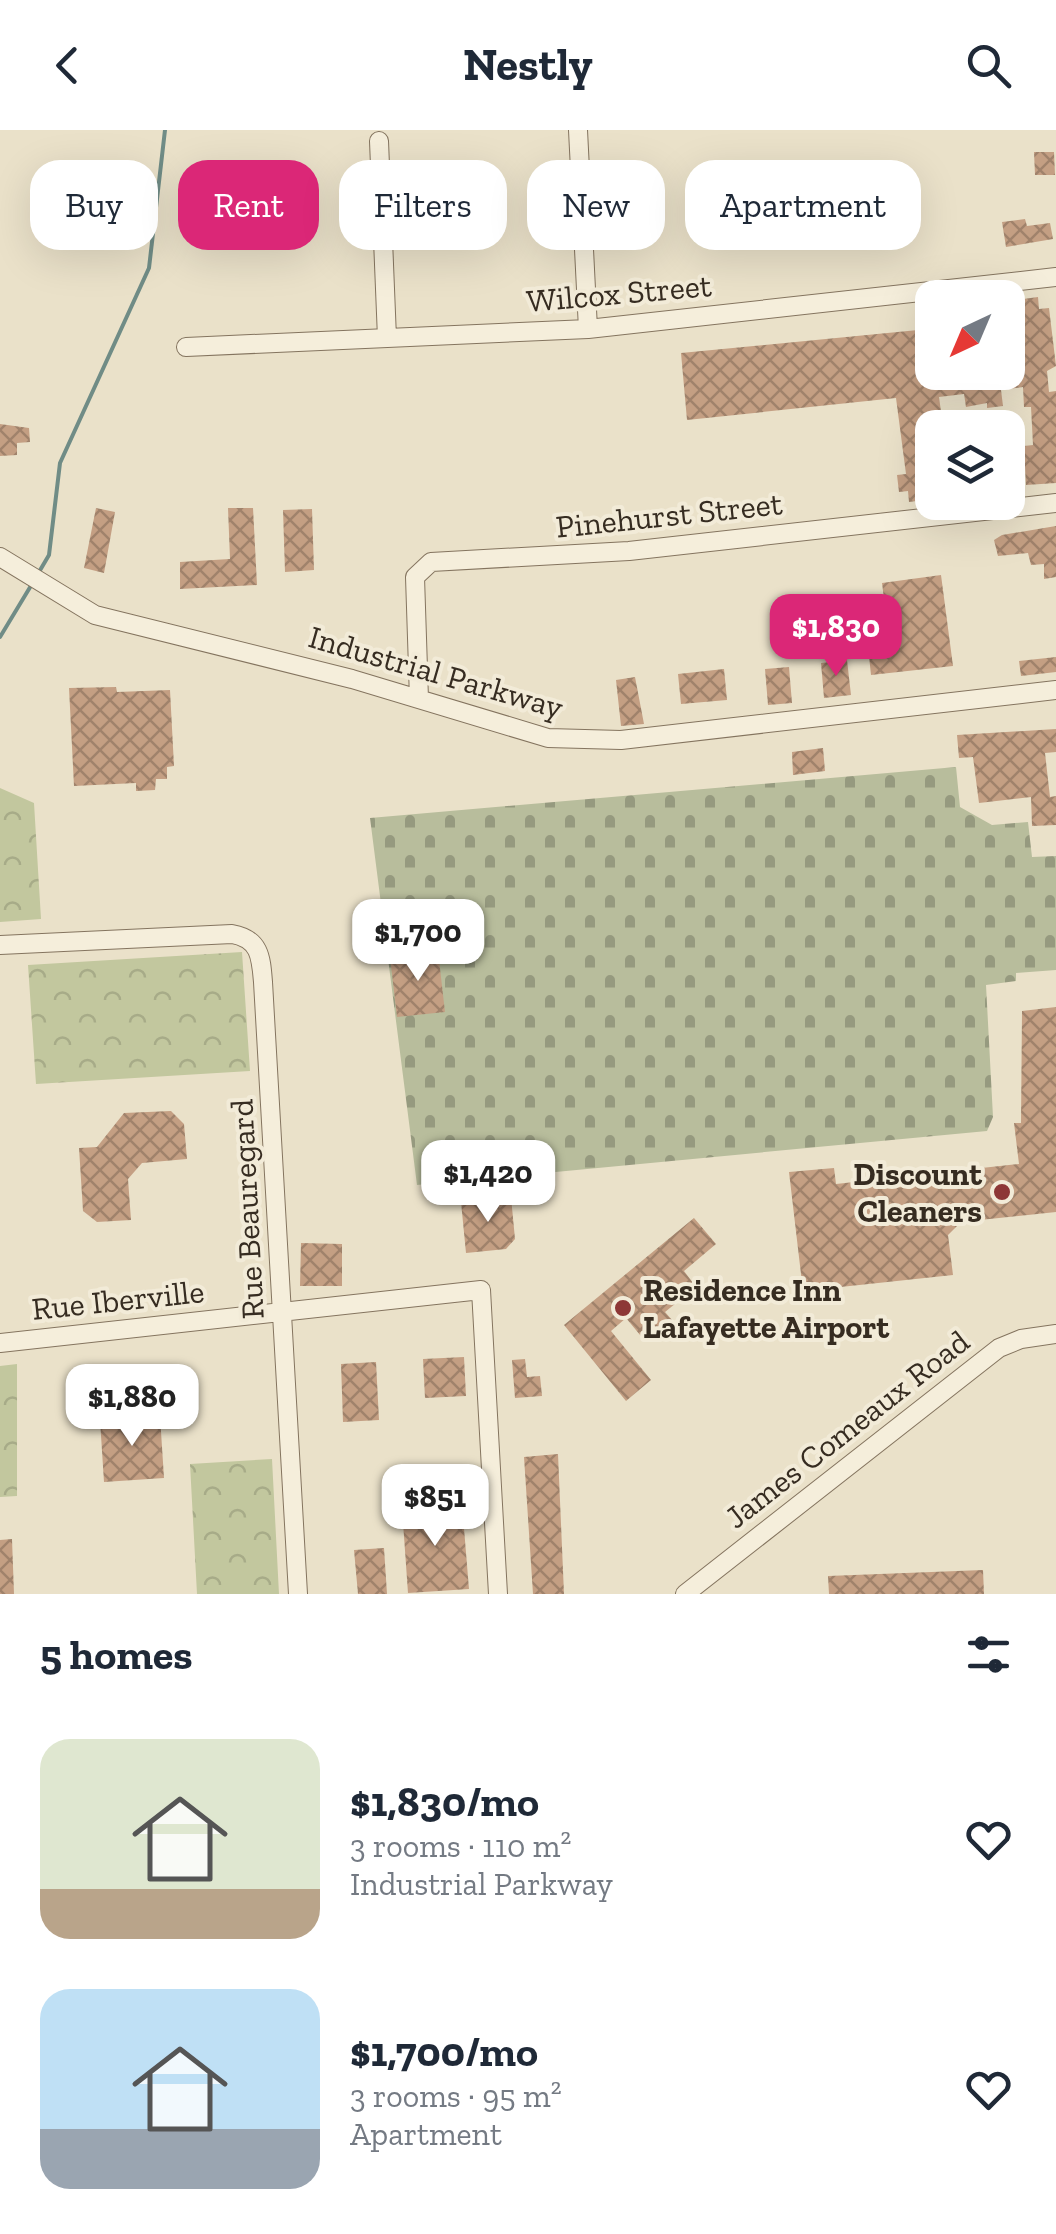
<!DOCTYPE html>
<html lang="en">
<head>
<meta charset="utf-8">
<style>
	:root { --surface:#fff; --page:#f2f2f3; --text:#1f2937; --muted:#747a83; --accent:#db2777 }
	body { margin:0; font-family:"Zilla Slab",serif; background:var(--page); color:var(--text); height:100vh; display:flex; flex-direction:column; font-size:38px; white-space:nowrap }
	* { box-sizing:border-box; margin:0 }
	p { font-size:32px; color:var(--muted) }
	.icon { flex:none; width:55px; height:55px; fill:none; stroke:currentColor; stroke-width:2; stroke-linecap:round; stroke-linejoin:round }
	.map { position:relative; height:1464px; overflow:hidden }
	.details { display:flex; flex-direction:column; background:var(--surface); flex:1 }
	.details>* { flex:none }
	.top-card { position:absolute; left:30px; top:30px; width:998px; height:90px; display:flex; gap:20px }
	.needle { width:65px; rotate:224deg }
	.tools { position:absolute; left:915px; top:150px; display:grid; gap:20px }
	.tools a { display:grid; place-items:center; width:110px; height:110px; border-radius:20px; background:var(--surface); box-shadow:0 10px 40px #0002; font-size:50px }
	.price { position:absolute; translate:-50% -85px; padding:0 22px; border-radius:20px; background:#fff; color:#222; font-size:32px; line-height:65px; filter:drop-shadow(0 2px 5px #0008) }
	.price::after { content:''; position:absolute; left:50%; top:60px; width:30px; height:22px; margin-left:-15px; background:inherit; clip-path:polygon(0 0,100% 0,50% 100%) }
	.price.on { background:var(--accent); color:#fff }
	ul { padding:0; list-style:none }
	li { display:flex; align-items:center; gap:30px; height:250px; padding:0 40px }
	li span { display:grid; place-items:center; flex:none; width:280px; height:200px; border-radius:30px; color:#555 }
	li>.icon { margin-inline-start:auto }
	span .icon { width:120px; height:120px; fill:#fffc; stroke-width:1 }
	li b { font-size:42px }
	h2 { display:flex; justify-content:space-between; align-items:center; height:120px; padding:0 40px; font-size:42px }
	.chip { padding:0 35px; border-radius:30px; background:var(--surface); box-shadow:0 10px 40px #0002; font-size:35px; line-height:90px }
	.chip.on { background:var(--accent); color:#fff }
	header { display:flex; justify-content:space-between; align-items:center; height:130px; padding:0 40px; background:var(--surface); font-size:45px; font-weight:800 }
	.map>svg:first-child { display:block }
	.forest { fill:url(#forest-crowns) }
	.cemetery { fill:url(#cemetery-stones) }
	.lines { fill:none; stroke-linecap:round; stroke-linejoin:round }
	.stream { stroke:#708c86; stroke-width:4 }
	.building { fill:url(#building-cross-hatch) }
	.minor-casing { stroke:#84745f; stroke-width:20 }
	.minor { stroke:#f5eedb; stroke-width:18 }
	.poi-dot { fill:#8d3736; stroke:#f2ebd8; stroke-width:4 }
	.labels { text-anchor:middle; stroke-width:8; stroke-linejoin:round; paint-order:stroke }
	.street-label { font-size:32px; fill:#362c21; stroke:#f2ebd8 }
	.poi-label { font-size:32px; font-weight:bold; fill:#362c21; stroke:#f2ebd8; text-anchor:end }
</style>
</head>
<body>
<header><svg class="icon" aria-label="back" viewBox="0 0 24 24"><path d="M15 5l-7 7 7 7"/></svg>Nestly<svg class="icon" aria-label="search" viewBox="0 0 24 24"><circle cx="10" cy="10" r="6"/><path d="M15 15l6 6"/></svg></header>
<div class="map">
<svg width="1056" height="1464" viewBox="0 0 1056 1464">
	<defs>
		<pattern id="forest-crowns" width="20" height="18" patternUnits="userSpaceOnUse" patternTransform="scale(2.5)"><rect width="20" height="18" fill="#c2c79e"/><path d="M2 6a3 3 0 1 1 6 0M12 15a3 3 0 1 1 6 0" fill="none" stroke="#a7ab88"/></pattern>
		<pattern id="cemetery-stones" width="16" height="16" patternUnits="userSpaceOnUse" patternTransform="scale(2.5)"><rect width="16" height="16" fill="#b8bd9c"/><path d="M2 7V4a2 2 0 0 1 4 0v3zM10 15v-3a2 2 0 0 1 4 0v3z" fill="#969a7f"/></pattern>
		<pattern id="building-cross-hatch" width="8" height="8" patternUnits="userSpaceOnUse" patternTransform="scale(2.5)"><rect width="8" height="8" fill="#c49f83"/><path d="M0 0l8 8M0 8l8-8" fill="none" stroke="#a0826b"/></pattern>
	</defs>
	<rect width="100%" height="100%" fill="#eae1c9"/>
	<path class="forest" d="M0,658l34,15 7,116 -41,3z
		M242,822l8,119 -214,13 -8,-119z
		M17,1234v132l-17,1v-131z
		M272,1329l7,135h-82l-7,-130z"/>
	<path class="cemetery" d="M956,637l4,40 32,18 36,-3 4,35 24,-1v114l-40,3v8l-30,4 7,132 -6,14 -570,54 -47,-367z"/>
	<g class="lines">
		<path class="stream" d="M39,442l10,-17 11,-92 89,-195 16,-138
			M0,507l32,-53"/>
	</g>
	<path class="building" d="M1034,22h20l1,23h-20z
		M1025,89l2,7 23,-3 3,16 -47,8 -4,-25z
		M1038,167l1,12 10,-1 7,58 -9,5 2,21 7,-1v92l-30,2 -2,-39 9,-1 -2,-38h-7l-1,-20 -22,3 2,16 -16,2v-5l-21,4 -2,-13 -25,3 4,29 -11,1v72l-23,3 -1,-11 -9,1 -2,-17 9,-1 -10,-76 -209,22 -6,-67 237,-23 -2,-19 16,-2v63h76v-71z
		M0,294l29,4 1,14 -13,1v12l-17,1z
		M96,378l19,4 -11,61 -20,-5z
		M228,378h25l4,77 -77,4v-27l50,-3z
		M312,379l2,61 -29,2 -2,-62z
		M1056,396v51l-12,2v-15l-13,1 -3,-12 -30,3 -4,-16 8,-5z
		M941,445l12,91 -82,9 -2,-19 22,-3 -9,-70z
		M1056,527v15l-35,4 -2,-15z
		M847,530l4,35 -27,3 -3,-35z
		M789,537l3,36 -24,2 -3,-36z
		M724,539l3,31 -46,4 -3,-30z
		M635,547l9,47 -23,2 -5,-46z
		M116,557l1,5 53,-2 4,76 -7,1v12h-11l-1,11 -19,1v-8l-62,3 -5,-98z
		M1056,599v23l-11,1 5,44 6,-1v29l-24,1 -1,-29 -52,6 -6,-46 -14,1 -2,-23z
		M823,618l2,23 -32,4 -1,-23z
		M438,821l7,61 -48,5 -7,-60z
		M1056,877v205l-95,10 -13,13 5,40 -150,16 -14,-119 45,-4 2,16 183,-20 -5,-41h7l1,-112z
		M171,981l13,13 3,35 -45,4 -14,16 3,41 -34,2 -14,-11 -4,-63 18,-1 27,-34z
		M511,1067l4,42 -9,10 -40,4 -5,-51z
		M694,1088l22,26 -32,27 12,16 -31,25 7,8 -27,21 -19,-23 -15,13 40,49 -25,21 -62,-76z
		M301,1113l41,1v42h-42z
		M464,1227l2,39 -41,2 -2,-39z
		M525,1229l2,18 13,-1 2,20 -27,2 -3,-38z
		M376,1232l3,58 -36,2 -2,-58z
		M160,1286l4,62 -60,4 -4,-62z
		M558,1324l6,140h-31l-9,-137z
		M462,1374l7,85 -61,4 -6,-85z
		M12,1409l2,55h-14v-54z
		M384,1418l3,46h-29l-4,-44z
		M983,1440l1,24h-155l-1,-18z"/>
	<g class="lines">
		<g class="minor-casing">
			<path id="minor" d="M578,0l10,199
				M379,11l8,197
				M186,217l402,-18 468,-52
				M0,427l95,58 257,64 196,59 73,2 435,-50
				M419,569l-4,-122 16,-15 198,-11 427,-48
				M0,815l232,-11c28,5 29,23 31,48l35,612
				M0,1213l481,-53 17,304
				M685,1464l314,-246 22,-9 35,-5"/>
		</g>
		<use href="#minor" class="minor"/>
	</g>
	<g class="poi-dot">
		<circle cx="1002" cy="1062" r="10"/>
		<circle cx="623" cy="1178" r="10"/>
	</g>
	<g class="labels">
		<g class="street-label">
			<text transform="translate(619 163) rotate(-5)" y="11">Wilcox Street</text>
			<text transform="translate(669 385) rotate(-6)" y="11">Pinehurst Street</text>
			<text transform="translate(436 542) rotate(16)" y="11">Industrial Parkway</text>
			<text transform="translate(247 1079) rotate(-93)" y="11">Rue Beauregard</text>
			<text transform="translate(118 1170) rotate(-6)" y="11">Rue Iberville</text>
			<text transform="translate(847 1299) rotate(-38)" y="11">James Comeaux Road</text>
		</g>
		<g class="poi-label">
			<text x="982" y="1055">Discount<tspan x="982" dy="37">Cleaners</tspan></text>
			<text x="643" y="1171" text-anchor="start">Residence Inn<tspan x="643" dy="37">Lafayette Airport</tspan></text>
		</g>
	</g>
</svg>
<div class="tools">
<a><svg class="needle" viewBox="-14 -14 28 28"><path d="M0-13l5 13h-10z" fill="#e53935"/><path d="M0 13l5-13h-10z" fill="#747a83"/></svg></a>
<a><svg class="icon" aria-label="layers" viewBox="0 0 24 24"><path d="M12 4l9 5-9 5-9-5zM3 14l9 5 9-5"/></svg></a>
</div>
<b class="price on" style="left:836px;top:549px">$1,830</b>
<b class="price" style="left:418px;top:854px">$1,700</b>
<b class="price" style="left:488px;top:1095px">$1,420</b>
<b class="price" style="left:132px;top:1319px">$1,880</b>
<b class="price" style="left:435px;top:1419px">$851</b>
<div class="top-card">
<a class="chip">Buy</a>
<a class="chip on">Rent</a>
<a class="chip">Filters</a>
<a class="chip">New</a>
<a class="chip">Apartment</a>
</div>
</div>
<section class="details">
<h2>5 homes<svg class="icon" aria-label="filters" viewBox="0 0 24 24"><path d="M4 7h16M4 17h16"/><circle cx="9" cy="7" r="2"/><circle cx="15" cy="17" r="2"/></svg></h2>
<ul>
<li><span style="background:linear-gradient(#dfe7d0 75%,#b9a48a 0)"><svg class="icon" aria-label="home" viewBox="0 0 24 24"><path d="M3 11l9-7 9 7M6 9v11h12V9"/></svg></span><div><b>$1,830/mo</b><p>3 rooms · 110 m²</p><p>Industrial Parkway</p></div><svg class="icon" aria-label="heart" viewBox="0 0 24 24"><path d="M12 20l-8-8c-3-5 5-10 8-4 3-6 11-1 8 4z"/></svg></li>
<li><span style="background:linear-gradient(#bfe0f5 70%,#9aa5b1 0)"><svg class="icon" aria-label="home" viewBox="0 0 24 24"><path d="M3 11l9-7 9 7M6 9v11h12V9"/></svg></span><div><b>$1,700/mo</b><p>3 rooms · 95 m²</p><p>Apartment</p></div><svg class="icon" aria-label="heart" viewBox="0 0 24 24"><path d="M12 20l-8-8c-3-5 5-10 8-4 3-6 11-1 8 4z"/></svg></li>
</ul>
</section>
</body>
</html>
